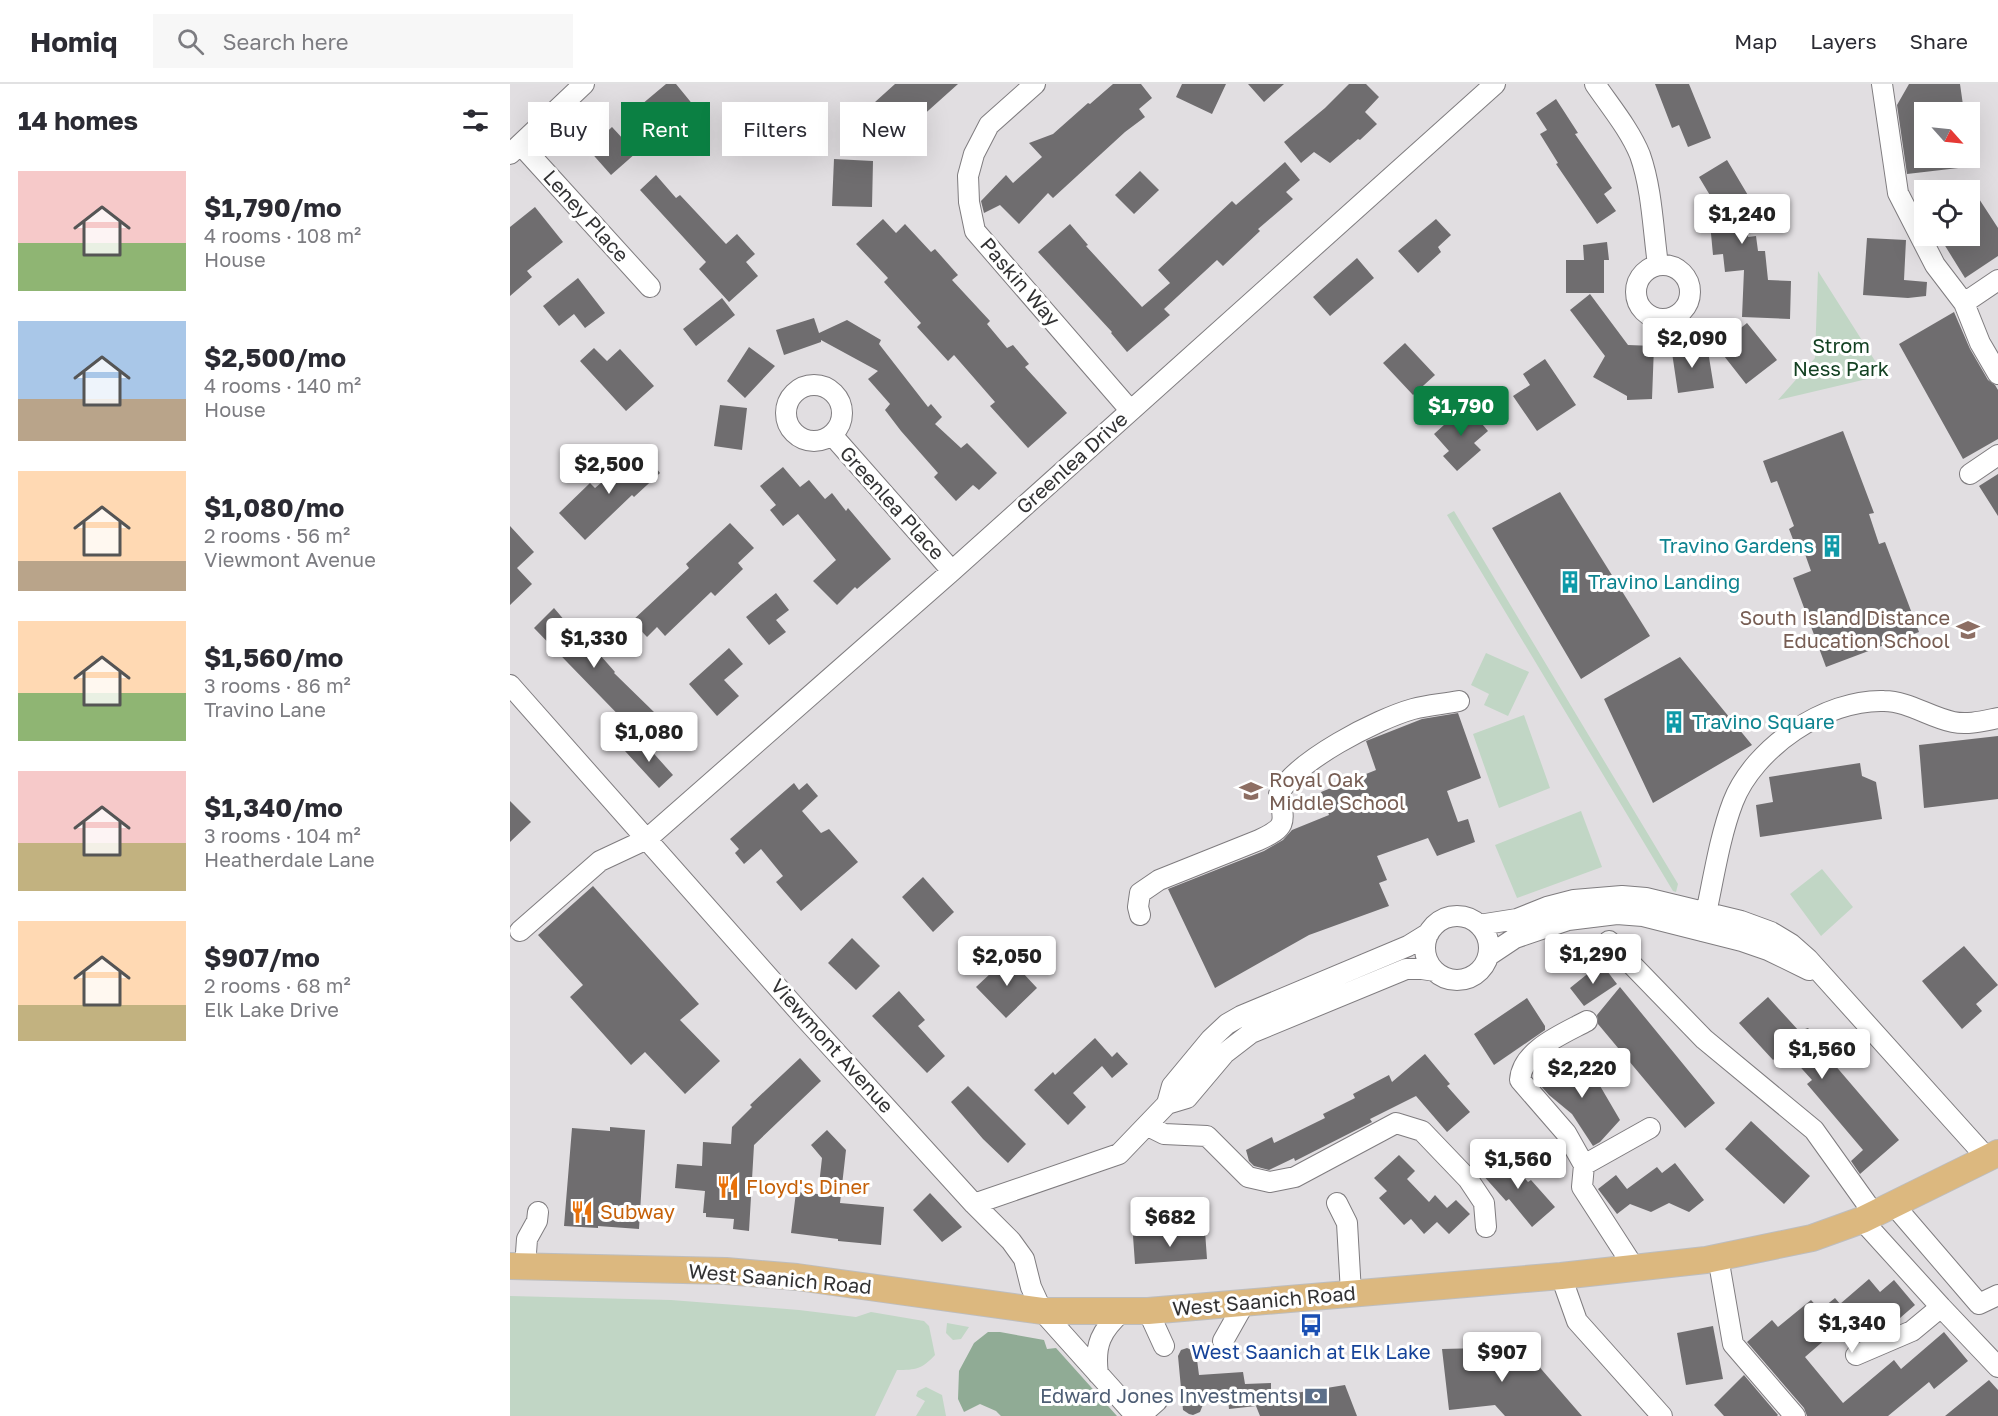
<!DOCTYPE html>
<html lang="en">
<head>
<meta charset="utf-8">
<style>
	:root { --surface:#fff; --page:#f7f7f7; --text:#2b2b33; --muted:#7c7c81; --line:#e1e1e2; --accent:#0b8043 }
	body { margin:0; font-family:"Golos Text",sans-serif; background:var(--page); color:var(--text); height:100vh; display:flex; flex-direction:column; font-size:22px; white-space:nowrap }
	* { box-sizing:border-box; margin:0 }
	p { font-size:20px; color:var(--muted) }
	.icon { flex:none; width:33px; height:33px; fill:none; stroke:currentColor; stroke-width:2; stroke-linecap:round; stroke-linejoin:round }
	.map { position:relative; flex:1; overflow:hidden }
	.drawer { display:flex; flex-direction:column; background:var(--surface); width:510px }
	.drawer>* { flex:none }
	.hud { position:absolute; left:18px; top:18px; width:570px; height:54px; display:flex; gap:12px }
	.needle { width:39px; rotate:117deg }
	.controls { position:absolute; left:1404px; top:18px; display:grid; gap:12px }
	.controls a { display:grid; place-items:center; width:66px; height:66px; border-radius:0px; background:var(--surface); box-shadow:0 6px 24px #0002; font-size:30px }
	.price { position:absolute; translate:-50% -51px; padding:0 14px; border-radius:6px; background:#fff; color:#222; font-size:20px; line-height:39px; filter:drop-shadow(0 2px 3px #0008) }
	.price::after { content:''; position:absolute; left:50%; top:36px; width:18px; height:14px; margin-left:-9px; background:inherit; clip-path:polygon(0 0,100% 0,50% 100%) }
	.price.selected { background:var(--accent); color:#fff }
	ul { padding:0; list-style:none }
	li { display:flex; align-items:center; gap:18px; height:150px; padding:0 18px }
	li span { display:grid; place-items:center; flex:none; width:168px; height:120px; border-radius:0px; color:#555 }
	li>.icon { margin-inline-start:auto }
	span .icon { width:72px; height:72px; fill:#fffc; stroke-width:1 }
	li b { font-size:26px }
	h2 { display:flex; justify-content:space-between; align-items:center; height:72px; padding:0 18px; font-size:26px }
	.pill { padding:0 21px; border-radius:0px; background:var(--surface); box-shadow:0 6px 24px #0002; font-size:21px; line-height:54px }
	.pill.selected { background:var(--accent); color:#fff }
	header { display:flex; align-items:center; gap:36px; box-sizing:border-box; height:84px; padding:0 30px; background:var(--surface); border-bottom:2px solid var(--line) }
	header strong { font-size:28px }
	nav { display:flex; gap:33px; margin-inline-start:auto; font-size:21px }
	.search { width:420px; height:54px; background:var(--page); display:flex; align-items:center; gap:15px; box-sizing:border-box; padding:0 21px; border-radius:0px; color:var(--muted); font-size:22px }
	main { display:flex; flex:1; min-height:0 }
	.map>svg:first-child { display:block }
	.green { fill:#c1d6c5 }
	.forest { fill:#90ab95 }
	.building { fill:#6f6d6f }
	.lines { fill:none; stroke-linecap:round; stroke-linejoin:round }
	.minor-casing { stroke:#7f7c7f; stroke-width:22 }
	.major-casing { stroke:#bdbdbe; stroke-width:28 }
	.minor { stroke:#fff; stroke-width:20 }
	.major { stroke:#dcb87f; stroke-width:26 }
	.labels { text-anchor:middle; stroke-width:6; stroke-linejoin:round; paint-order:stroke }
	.street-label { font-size:20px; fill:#323233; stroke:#fff }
	.park-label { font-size:20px; fill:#134122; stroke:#fff }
	.culture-label { font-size:20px; fill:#0d838f; stroke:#fff; text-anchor:start }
	.education-label { font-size:20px; fill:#785e54; stroke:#fff; text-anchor:end }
	.food-label { font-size:20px; fill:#c56008; stroke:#fff; text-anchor:start }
	.transit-label { font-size:20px; fill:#164399; stroke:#fff }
	.service-label { font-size:20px; fill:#4e5e75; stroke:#fff; text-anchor:end }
</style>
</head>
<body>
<header>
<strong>Homiq</strong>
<div class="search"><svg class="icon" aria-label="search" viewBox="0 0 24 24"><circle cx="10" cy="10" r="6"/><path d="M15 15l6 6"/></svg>Search here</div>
<nav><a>Map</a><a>Layers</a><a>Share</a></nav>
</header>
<main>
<section class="drawer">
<h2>14 homes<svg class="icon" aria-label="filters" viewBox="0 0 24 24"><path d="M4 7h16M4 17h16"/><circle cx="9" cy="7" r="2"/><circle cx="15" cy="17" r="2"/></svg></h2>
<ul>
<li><span style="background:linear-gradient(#f6c9c9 60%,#8fb573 0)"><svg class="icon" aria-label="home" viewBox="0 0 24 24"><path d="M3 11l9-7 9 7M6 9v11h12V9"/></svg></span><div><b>$1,790/mo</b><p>4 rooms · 108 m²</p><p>House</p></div></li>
<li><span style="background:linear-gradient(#a9c7e8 65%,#b9a48a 0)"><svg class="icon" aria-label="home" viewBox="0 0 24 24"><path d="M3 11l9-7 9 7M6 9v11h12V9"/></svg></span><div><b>$2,500/mo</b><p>4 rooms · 140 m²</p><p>House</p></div></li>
<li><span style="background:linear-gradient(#ffd9b3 75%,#b9a48a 0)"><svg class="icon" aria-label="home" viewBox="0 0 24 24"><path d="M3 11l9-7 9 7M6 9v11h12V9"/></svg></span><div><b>$1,080/mo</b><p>2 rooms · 56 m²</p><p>Viewmont Avenue</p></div></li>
<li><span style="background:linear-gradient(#ffd9b3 60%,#8fb573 0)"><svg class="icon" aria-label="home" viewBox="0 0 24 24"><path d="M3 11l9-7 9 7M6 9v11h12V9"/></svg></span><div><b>$1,560/mo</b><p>3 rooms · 86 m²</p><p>Travino Lane</p></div></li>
<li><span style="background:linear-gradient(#f6c9c9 60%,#c2b280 0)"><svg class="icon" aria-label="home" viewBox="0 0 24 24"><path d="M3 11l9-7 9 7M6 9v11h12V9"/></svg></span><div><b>$1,340/mo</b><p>3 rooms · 104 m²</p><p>Heatherdale Lane</p></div></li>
<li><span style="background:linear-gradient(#ffd9b3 70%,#c2b280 0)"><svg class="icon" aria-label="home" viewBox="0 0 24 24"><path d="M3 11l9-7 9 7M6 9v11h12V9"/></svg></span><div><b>$907/mo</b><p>2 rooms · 68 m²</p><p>Elk Lake Drive</p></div></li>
</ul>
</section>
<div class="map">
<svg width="1488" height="1332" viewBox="0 0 1488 1332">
	<rect width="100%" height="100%" fill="#e1dee1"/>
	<path class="green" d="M1308,187l66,104 -106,25 37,-42z
		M944,427l224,373 -2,8 -3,-1 -226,-376z
		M976,569l43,19 -21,44 -24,-11 5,-11 -18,-9z
		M1014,631l26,73 -51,20 -26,-74z
		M1071,727l21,56 -85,31 -22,-53z
		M1312,785l31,38 -32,29 -31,-42z
		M0,1212l161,4 128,10 57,7 15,-5 53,9 5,5 6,29c-13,14 -19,15 -38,15l-22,46h-365z
		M437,1239l22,4 -8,12 -8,1 -7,-7z
		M416,1303l16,8 4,21h-30l9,-15 -9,-5 2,-5z"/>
	<path class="forest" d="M478,1248h12l44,8 3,9 9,-1 61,68h-116l-5,-5 -16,-7 -16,8 -6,-13 1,-28 15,-28z"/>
	<path class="building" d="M156,0h10l18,22 -37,31 -22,-27z
		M385,0h63l-48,43 5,5 -14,12h-5l-31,-33z
		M603,0h28l11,14 -13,11 6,8 -20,15 -72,66 -5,-5 -29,31 -19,-19 -16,8 -3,-12 25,-26 7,8 29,-26 -13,-14 24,-9 35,-31 2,1z
		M672,0h44l-14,30 -36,-17z
		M738,0h36l-20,18z
		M839,0h17l13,13 -14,15 12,12 -17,16 -2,-1 -28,24 -16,-11 -13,11 -17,-21 41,-34z
		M1145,0h34l22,54 -23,9 -9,-22 -7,3z
		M1399,0h51l4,28h-40v46h43v9l-60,7 -10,-69z
		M1046,15l22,34 -3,1 37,54 -8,6 12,17 -19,13 -41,-60 2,-1 -18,-29 7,-4 -11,-17z
		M102,43l24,26 -25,22 -23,-26z
		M324,75l39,2 -1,46 -40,-1z
		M1217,76l25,42 -7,5 3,30 8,-1 2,15h7l3,29 23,1 -1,38 -48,-2 2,-47 -19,2 -2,-18 -10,1 -3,-32 -11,-18 12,-8 -12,-20z
		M775,78l15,18 -14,12 7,7 -35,30 2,2 -37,35 -6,-6 -53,49 6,6 -43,37 -16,-19 1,-1 -74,-80 32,-28 18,21 -2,1 56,61 28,-24 -12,-13 74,-69 4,4z
		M630,87l19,19 -25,24 -19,-19z
		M146,91l20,23 4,-3 46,49 11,-10 18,20 -9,8 12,14 -29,26 -30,-33 7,-7 -66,-72z
		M1460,101l28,43v28l-33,22 -26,-42h31z
		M25,123l28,35 -36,29 5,6 -22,19v-69z
		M373,135l13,14 9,-9 26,28 4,-3 23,26 -6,5 38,41 -3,3 20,24 6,-3 16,19 -4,3 42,46 -39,35 -38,-42 5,-4 -41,-47 -6,6 -31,-34 4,-4 -37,-41 4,-4 -32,-34z
		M926,135l15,16 -13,12 3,5 -23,21 -20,-22z
		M1357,154l39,2 -2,40 23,2 -1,14 -18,2 -45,-3z
		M1097,158l2,18h-5v33h-38v-33h18l-1,-15z
		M847,174l17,20 -44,38 -17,-19z
		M68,194l27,35 -20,15 -11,-14 -15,12 -16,-20z
		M1080,210l38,51 26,1 -2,53 -25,1v-4l-34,-19 12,-21 -35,-46z
		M212,214l13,17 -39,31 -13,-17z
		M1444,228l16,37 18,31 7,5 3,5v49l-35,20 -64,-115z
		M304,234l5,15 28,-13 34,20 -2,4 49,63 3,-3 11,13 -7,7 26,24 6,-5 30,30 -18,17 -6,-5 -17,16 -22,-24 4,-4 -37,-42 -16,-21 5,-6 -22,-25 10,-8 -57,-31v2l-37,13 -8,-25z
		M1237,239l30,37 -31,24 -29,-37z
		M1182,258l2,11 14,-2 6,37 -36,5 -7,-47z
		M895,259l30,32 -22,20 -30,-32z
		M239,263l26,19 -30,32 -18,-17z
		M84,264l13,13 13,-12 34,37 -28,25 -46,-50z
		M1035,275l31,46 -39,26 -24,-35 17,-11 -7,-11z
		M210,321l27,3 -5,42 -28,-4z
		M956,321l22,26 -14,12 7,7 -24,21 -14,-15 6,-5 -15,-17z
		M1333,347l31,82 -5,1 10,30 6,-2 34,90 -93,35 -33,-89 18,-7 -11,-31 -6,2 -5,-13 5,-3 -17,-45 -6,2 -8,-22z
		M131,365l19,24 -26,24 -2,-2 -47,45 -26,-27 31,-30 5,5z
		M273,383l17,20 9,-7 16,19 7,-6 14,18 2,-3 43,51 -34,30 -2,-2 -18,18 -24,-24 23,-21 -38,-46 -15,12 -13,-16 6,-5 -16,-19z
		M1488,390v42l-19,-30z
		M1050,408l90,144 -69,43 -89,-151z
		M220,439l24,25 -16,15 5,6 -28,27 -4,-4 -46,44 -8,-9 -10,10 -15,-16 57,-53 -3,-4z
		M0,442l24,26 -17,16 15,16 -22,21z
		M266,509l13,17 -13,10 10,12 -17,13 -23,-28z
		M44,524l29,34 9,-8 15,15 -7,6 15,17 -1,1 41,40 -19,20 -102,-105z
		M219,564l14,16 -19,16 15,16 -22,20 -28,-32z
		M1170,573l72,88 -99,58 -49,-104z
		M948,629l23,65 -34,13 11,31 10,-3 7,23 -38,14 -9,-18 -51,18 10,24 -8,3 10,23 -80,29 -94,53 -47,-99 96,-38 19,-11 9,-10 37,-15 -8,-23 55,-22 -10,-29 56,-22z
		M1488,652v63l-74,9 -5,-63z
		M129,653l34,38 -14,13 -34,-37z
		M1350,679l2,13 14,6 6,37 -122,18 -4,-32 17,-3 -4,-25z
		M284,699l5,7 8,-7 11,13 -16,15 19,22 8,-4 29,33 -57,49 -25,-29 7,-6 -22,-27 -17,15 -9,-11 4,-4 -9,-10z
		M0,717l21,21 -21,20z
		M413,793l31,35 -21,20 -31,-35z
		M83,802l106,118 -19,16 40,41 -35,33 -40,-42 -14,13 -61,-68 13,-12 -45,-50z
		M342,854l28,28 -24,24 -28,-27z
		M1454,862l34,39 -22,19 6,7 -20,18 -40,-48z
		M498,873l29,31 -31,30 -30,-31z
		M1091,879l16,21 -33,22 -14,-18z
		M1110,903l95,116 -30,25 -87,-104 -1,-9z
		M389,907l26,29 -7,6 27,30 -18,17 -55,-57z
		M1258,913l31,34 9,-3 11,12 -3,3 83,97 -39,34 -9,-13 12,-11 -56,-66 5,-4 -27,-30 -12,10 -34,-37z
		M1017,914l18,28v4l-51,35 -20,-31z
		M585,954l17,19 5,-5 11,12 -16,14 -10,-12 -29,27 13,14 -18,18 -34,-35 19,-18 2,3z
		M915,970l25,30 -3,2 23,26 -23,20 -31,-36 -46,23 2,3 -77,39 -1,-3 -25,12 -15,-4 -5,-5 -3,-11 26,-13 2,6 51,-25 -2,-4 32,-16 -2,-4 36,-19 3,7z
		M1055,971l31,24 24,41 -20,22 -7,4 -21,-32 -23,-19 -8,-9z
		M290,974l21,23 -67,64 -5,86 -16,-2 1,-10 -28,-2v-4h-3l2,-22 -30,-3 2,-24 25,2 1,-24 28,2 1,-17 20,-20 -2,-2z
		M458,1002l58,58 -18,19 -25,-24 -32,-37z
		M1241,1037l59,55 -26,28 -59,-55z
		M100,1043l35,3 -6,99 -41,-3v2l-34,-2 8,-98 38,3z
		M317,1046l19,20 -6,53 44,4 -3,38 -43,-4v-2l-47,-6 5,-41 22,2 4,-36 -11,-13z
		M993,1070l25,28 3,-2 24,27 -23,20 -23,-28 -3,2 -25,-28z
		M889,1071l16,16 -8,8 22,23 6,-7 12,13 9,-8 14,14 -21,20 -12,-12 -13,12 -13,-15 -7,6 -25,-27 8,-7 -13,-13z
		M1165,1079l29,37 -15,12 -20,-9 -18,9 -21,-8 -13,10 -19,-25 18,-14 11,14 30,-22 5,6z
		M420,1109l32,34 -20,15 -29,-32z
		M695,1147l2,28 -72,5 -2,-28z
		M1359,1195l11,13 14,-12 21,25 -15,13 -4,-4 -21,18 -10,-12 -23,19 -7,-8 -30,26 38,46 51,-43 7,9 43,-37 24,29 -34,28 -5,-7 -41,34h-81l-3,-8 -57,-66 25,-22 6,7 33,-27 9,10 15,-12 5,6z
		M1203,1242l10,53 -37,6 -9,-52z
		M1012,1263l60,69h-77l-10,-11 -46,5 -7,-61z
		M677,1264l9,4 3,23 44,-3 2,12 26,-1v14l74,-12 12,31h-97l-4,-10 -27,3 -1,-9 -24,2 -4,10 -7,3 -4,-1 -6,-4 -5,-54 3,-6z
		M1234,1291l34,40 -1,1h-53l-10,-11z
		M1479,1296l9,10v26h-53z"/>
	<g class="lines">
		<g class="minor-casing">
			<path id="minor" d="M525,0l-46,41 -15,29 -6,22 1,26 6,29 155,179
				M1085,0c15,22 35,46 45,71 12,34 13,74 18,110
				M1372,0l16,109 37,72 29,38 16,40 18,31
				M11,61l129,142
				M0,70l74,-70
				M1126 208a27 27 0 1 1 54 0a27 27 0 1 1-54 0Z
				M1454,219l34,-23
				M276 329a28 28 0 1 1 56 0a28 28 0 1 1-56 0Z
				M322,351l120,136
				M1460,390l28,-19
				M0,601l293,331 171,188 37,37 13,18 7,28 11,24 94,105
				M630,831l-2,-8 2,-14 19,-13 100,-40c28,-13 26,-17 20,-46 16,-33 98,-75 134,-85 15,-4 31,-5 46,-8
				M915 864a32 32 0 1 1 64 0a32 32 0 1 1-64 0Z
				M969,841l38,-6 30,-12 27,-7 48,-4 24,2 95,23 30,11 20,12 17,15 179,199
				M10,847l80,-70 47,-22 305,-268 543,-487
				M1192,847c10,-41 16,-90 31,-129 21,-54 92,-103 151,-101 24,0 45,16 69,21 15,3 30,-1 45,-4
				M1099,857l95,98 110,91 60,84
				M978,872l27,-18 53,-18 49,-6 26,2 99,25 26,9 41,20
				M1077,937c-24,13 -65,29 -67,59l46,53 18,32 -2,22 53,82
				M657,1020l20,-6 38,-45 26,-20 155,-64h16l13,2
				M638,1042l16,8 43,2 41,41 22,5 25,-5 101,-54 26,8 46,48 16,24 2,24
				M1074,1081l66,-37
				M827,1119l10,20 4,70
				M464,1120l145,-50 48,-50 5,-18 39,-47 16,-15 14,-8 167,-70 21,-13
				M1383,1120l86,100 19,-9
				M1352,1136l79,87 57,60
				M1208,1173l15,87 62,72
				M15,1183l2,-28 10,-18 1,-9
				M1051,1192l16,45 85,95
				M638,1227l16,35
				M713,1257l22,-39
				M1346,1271l56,-24 29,-24
				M588,1290c-4,-29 3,-44 25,-63
				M630,1332l17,-15"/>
		</g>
		<g class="major-casing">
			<path id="major" d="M0,1182l216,5 71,6 245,34h106l413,-35 145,-16 106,-22 50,-18 136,-67"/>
		</g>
		<use href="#minor" class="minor"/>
		<use href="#major" class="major"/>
	</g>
	<defs>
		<g id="building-bare" transform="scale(1.8)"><path d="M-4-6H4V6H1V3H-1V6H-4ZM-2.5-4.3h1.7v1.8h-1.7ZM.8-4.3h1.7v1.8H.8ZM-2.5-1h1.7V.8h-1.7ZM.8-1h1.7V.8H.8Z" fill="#0f9aa8" stroke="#fff" stroke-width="2.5" paint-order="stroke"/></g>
		<g id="school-bare" transform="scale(1.8)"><path d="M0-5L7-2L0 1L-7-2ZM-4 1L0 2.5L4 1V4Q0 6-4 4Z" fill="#8d6e63" stroke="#fff" stroke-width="2.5" paint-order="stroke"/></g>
		<g id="restaurant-bare" transform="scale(1.8)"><path d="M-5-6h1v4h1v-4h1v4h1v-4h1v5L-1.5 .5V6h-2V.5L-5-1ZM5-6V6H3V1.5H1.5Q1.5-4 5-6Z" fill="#e8710a" stroke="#fff" stroke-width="2.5" paint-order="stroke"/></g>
		<g id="bus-bare" transform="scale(1.8)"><path d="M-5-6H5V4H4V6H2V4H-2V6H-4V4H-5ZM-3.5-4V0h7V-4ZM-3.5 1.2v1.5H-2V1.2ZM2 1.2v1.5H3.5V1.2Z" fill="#1a4fb4" stroke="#fff" stroke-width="2.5" paint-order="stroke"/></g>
		<g id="bank-bare" transform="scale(1.8)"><path d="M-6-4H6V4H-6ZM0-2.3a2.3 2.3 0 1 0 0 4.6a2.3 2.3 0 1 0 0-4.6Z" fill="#5c6f8a" stroke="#fff" stroke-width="2.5" paint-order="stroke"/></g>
	</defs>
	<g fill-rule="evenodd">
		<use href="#building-bare" x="1322" y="462"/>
		<use href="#building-bare" x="1060" y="498"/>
		<use href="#school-bare" x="1458" y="546"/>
		<use href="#building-bare" x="1164" y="638"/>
		<use href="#school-bare" x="741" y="707"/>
		<use href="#restaurant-bare" x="218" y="1103"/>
		<use href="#restaurant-bare" x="72" y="1128"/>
		<use href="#bus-bare" x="801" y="1241"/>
		<use href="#bank-bare" x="806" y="1312"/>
	</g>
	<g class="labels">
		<g class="street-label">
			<text transform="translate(76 132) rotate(48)" y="7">Leney Place</text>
			<text transform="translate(510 198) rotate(49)" y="7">Paskin Way</text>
			<text transform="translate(562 379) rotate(-42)" y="7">Greenlea Drive</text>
			<text transform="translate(382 419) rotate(48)" y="7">Greenlea Place</text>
			<text transform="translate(322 962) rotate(48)" y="7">Viewmont Avenue</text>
			<text transform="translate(270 1195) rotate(5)" y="7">West Saanich Road</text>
			<text transform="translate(754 1217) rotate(-5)" y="7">West Saanich Road</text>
		</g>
		<g class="park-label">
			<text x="1331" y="269">Strom<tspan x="1331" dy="23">Ness Park</tspan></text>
		</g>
		<g class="culture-label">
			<text x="1304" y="469" text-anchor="end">Travino Gardens</text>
			<text x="1078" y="505">Travino Landing</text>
			<text x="1182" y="645">Travino Square</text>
		</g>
		<g class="education-label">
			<text x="1440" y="541">South Island Distance<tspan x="1440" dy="23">Education School</tspan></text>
			<text x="759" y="703" text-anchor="start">Royal Oak<tspan x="759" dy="23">Middle School</tspan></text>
		</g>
		<g class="food-label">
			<text x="236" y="1110">Floyd's Diner</text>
			<text x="90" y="1135">Subway</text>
		</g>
		<g class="transit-label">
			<text x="801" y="1275">West Saanich at Elk Lake</text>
		</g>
		<g class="service-label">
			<text x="788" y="1319">Edward Jones Investments</text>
		</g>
	</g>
</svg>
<div class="controls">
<a><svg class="needle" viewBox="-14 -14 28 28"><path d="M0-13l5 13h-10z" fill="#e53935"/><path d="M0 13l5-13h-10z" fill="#7c7c81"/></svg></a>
<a><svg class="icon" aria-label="locate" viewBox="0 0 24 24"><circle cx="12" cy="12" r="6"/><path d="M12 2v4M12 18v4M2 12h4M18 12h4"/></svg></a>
</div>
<b class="price" style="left:1232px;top:161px">$1,240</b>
<b class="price" style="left:1182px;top:285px">$2,090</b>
<b class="price selected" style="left:951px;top:353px">$1,790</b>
<b class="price" style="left:99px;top:411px">$2,500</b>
<b class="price" style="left:84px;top:585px">$1,330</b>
<b class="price" style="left:139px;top:679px">$1,080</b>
<b class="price" style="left:1083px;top:901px">$1,290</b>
<b class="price" style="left:497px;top:903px">$2,050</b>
<b class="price" style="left:1312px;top:996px">$1,560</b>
<b class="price" style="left:1072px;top:1015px">$2,220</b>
<b class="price" style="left:1008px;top:1106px">$1,560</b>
<b class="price" style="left:660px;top:1164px">$682</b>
<b class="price" style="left:1342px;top:1270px">$1,340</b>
<b class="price" style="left:992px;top:1299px">$907</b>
<div class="hud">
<a class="pill">Buy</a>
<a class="pill selected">Rent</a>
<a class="pill">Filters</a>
<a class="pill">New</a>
</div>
</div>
</main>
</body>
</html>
